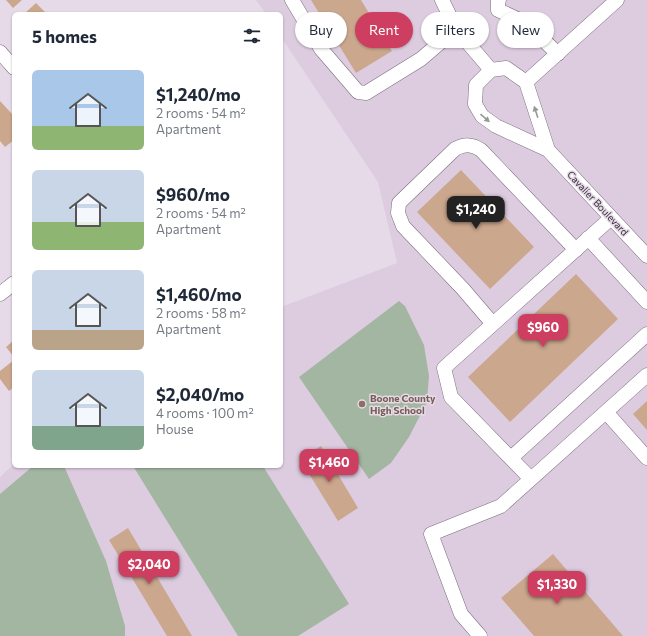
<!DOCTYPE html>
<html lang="en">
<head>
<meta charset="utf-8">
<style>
	:root { --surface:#fff; --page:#f6f6f7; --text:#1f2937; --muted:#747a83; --accent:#cd3e60 }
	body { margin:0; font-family:Commissioner,sans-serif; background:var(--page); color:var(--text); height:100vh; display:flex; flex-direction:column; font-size:15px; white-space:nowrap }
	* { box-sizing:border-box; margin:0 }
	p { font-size:13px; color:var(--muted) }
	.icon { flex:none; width:22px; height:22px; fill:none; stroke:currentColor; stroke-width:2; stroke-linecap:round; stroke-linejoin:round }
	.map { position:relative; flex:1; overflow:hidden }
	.sheet { position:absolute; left:12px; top:12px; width:271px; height:456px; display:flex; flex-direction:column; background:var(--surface); border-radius:6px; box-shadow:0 1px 3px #0004 }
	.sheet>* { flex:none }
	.hud { position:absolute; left:295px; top:12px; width:292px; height:36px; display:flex; gap:8px }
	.price { position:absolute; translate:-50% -34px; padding:0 9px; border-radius:8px; background:var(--accent); color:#fff; font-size:13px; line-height:26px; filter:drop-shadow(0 1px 2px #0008) }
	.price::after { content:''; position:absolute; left:50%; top:24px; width:12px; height:9px; margin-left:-6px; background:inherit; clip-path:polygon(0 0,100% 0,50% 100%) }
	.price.on { background:#222; color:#fff }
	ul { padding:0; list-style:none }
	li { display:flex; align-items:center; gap:12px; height:100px; padding:0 20px }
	li span { display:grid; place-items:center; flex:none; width:112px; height:80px; border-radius:6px; color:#555 }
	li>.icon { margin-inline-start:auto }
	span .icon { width:48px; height:48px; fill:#fffc; stroke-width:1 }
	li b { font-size:17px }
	h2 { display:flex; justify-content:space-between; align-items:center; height:48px; padding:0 20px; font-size:17px }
	.chip { padding:0 14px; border-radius:18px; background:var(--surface); box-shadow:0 1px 3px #0004; font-size:14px; line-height:36px }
	.chip.on { background:var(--accent); color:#fff }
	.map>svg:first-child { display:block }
	.built { fill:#ddcce0 }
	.green { fill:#a3b6a2 }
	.building { fill:#cba78d }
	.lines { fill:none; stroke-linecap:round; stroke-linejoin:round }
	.minor-casing { stroke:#796f7c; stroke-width:15 }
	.minor { stroke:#fff; stroke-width:14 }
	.oneway { fill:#9a979a }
	.education-dot { fill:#8d6e63; stroke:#e6dae9; stroke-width:1.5 }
	.labels { text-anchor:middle; stroke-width:3; stroke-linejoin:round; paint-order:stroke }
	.street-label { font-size:10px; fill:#342f35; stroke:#e6dae9 }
	.education-label { font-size:10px; font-weight:bold; fill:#785e54; stroke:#e6dae9; text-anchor:start }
</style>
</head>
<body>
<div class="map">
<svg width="647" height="636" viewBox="0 0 647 636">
	<rect width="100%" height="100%" fill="#e6dae9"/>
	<path class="built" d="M256,0h391v636h-647v-159l14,-13v2h267v-159l116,-44 -19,-81 -97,-145v-23h-15z"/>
	<path class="green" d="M399,301l6,5 19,39 5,31 -2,26 -18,35 -18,26 -22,16 -70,-102z
		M33,466h31l42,95 19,65v10h-125v-142z
		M133,466h130l86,138 -51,32h-60z"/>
	<path class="building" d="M6,0h16l-9,8z
		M311,0h50l31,51 -36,22z
		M36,3l11,11h-23z
		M0,101l14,15v24l-9,7 -5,-6z
		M461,170l73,77 -44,42 -73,-77z
		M576,274l42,45 -108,103 -42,-45z
		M14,340v17l-8,-10z
		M14,360v27l-5,4 -9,-12v-8z
		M647,401v29l-14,-16z
		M321,446l37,62 -20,13 -38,-62z
		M128,528l64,108h-25l-58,-96z
		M553,554l70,82h-89l-33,-38z"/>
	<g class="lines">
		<g class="minor-casing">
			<path id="minor" d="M292,0l29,49 37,43 8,1 55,-34 35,-30
				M442,0l14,29 35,41
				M499,0l-1,1v9l28,13 32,31
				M0,52l14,16
				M526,82l91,-82
				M548,150l-22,-68 -20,-14 -15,2 -15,15 -1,19 7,12 14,10 52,24 99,106
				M588,238l59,64
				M0,294l14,-11
				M493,324l-30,-35 -60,-63 -5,-13 1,-10 56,-54c10,-5 17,-5 26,1l95,100
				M606,412l41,46
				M511,458l136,-124
				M531,479l-80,-82 -7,-29 167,-150
				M480,636l-19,-22 -30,-80 70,-28 146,-131"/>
		</g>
		<use href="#minor" class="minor"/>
	</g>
	<defs><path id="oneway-solid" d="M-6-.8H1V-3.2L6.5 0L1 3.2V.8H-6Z"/></defs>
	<g class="oneway">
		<use href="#oneway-solid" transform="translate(536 112) rotate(-108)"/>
		<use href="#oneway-solid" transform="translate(485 118) rotate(41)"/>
	</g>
	<circle class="education-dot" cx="362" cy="404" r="4"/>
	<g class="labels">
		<g class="street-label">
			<text transform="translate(598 203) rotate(47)" y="4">Cavalier Boulevard</text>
		</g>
		<g class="education-label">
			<text x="370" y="402">Boone County<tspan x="370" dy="12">High School</tspan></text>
		</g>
	</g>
</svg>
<b class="price on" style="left:476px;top:230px">$1,240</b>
<b class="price" style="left:543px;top:348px">$960</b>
<b class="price" style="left:329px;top:483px">$1,460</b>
<b class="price" style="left:149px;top:585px">$2,040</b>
<b class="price" style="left:557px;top:605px">$1,330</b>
<div class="hud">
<a class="chip">Buy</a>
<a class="chip on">Rent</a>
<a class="chip">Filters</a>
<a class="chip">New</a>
</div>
<section class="sheet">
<h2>5 homes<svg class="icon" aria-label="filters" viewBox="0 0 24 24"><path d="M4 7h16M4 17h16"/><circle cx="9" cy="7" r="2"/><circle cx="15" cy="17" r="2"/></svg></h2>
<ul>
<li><span style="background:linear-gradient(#a9c7e8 70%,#8fb573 0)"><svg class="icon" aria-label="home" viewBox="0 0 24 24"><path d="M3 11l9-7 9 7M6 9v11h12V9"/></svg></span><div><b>$1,240/mo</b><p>2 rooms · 54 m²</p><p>Apartment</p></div></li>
<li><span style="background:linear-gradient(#c9d6e8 65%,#8fb573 0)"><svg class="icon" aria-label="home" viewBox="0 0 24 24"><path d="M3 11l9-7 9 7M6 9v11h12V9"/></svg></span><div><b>$960/mo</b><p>2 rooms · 54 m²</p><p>Apartment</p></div></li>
<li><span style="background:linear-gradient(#c9d6e8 75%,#b9a48a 0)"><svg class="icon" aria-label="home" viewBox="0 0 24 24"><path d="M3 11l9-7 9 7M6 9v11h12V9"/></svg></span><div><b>$1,460/mo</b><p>2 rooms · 58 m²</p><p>Apartment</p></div></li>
<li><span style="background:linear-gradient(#c9d6e8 70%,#7fa58c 0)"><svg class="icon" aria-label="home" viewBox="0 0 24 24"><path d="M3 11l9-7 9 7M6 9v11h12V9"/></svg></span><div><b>$2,040/mo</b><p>4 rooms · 100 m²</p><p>House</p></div></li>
</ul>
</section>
</div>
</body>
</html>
